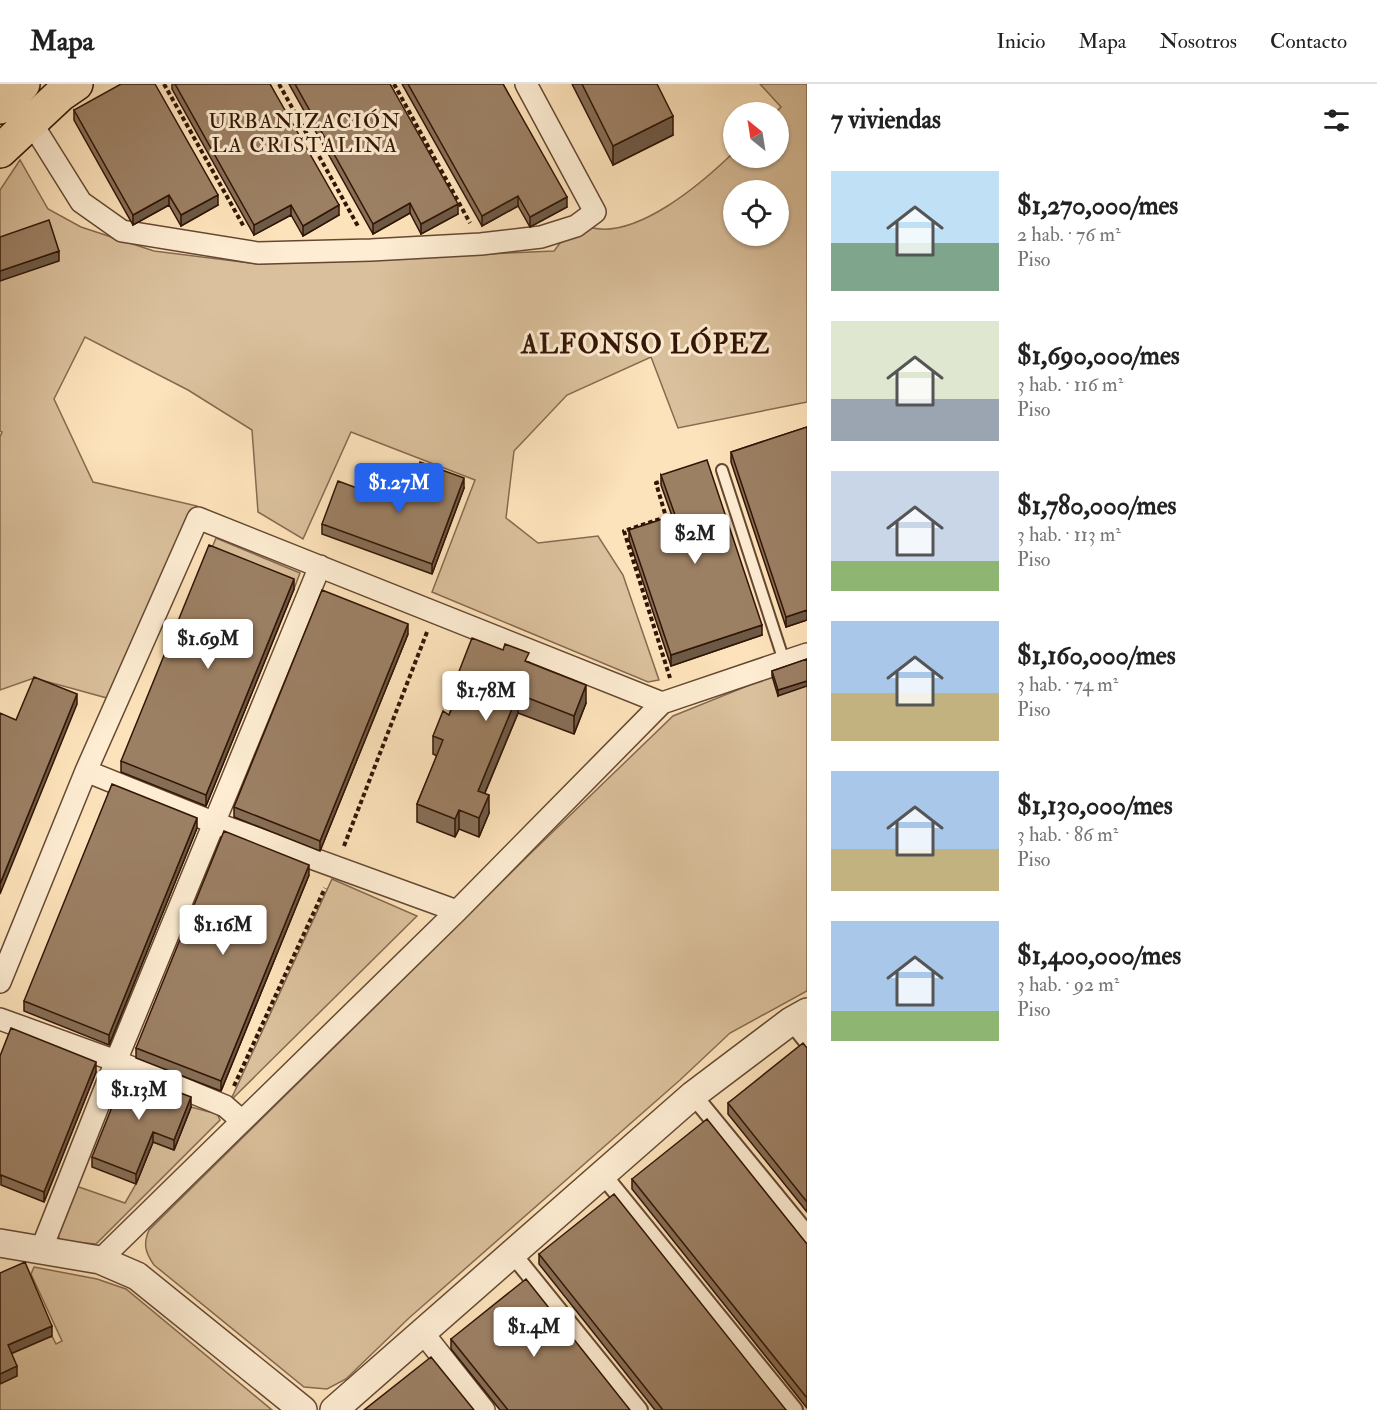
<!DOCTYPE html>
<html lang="es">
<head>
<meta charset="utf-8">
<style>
	:root { --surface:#fff; --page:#f6f6f6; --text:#222; --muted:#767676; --line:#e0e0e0; --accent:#2563eb }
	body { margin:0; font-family:"IM FELL Double Pica",serif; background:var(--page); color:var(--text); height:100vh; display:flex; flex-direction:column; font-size:22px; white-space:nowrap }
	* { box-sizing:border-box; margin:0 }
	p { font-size:20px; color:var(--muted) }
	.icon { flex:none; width:33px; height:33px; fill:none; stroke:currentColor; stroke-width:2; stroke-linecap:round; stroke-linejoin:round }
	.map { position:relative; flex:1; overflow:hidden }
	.drawer { display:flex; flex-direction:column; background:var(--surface); width:570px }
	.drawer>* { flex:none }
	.needle { width:39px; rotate:330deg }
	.fabs { position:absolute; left:723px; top:18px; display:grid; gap:12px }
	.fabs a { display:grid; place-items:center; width:66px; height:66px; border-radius:50%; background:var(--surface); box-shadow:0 2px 4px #0004; font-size:30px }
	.price { position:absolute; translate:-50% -51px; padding:0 14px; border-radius:6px; background:#fff; color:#222; font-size:20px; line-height:39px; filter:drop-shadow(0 2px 3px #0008) }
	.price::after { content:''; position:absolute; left:50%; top:36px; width:18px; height:14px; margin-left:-9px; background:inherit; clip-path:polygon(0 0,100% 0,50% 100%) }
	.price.current { background:var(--accent); color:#fff }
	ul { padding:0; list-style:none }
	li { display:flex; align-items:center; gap:18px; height:150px; padding:0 24px }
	li span { display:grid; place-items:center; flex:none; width:168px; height:120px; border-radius:0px; color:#555 }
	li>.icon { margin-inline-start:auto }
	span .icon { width:72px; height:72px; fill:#fffc; stroke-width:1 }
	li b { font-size:26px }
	h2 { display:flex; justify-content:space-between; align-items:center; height:72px; padding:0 24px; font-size:26px }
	header { display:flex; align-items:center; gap:36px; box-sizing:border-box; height:84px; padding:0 30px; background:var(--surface); border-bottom:2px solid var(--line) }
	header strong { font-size:28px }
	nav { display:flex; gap:33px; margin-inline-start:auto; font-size:21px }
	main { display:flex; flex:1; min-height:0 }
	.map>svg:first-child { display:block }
	.green { fill:#dac09c; stroke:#866a50; stroke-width:1.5; fill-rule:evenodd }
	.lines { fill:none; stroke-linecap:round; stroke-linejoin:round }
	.service-casing { stroke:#654832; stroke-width:14 }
	.pedestrian-casing { stroke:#654832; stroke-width:20 }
	.minor-casing { stroke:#654832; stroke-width:24 }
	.tertiary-casing { stroke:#654832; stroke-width:30 }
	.primary-casing { stroke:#321505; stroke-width:36 }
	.path { stroke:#321505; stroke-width:4; stroke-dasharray:4.5 3; stroke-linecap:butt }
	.service { stroke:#feedd3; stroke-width:10 }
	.pedestrian { stroke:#feedd3; stroke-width:16 }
	.minor { stroke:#feedd3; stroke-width:21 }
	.tertiary { stroke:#feedd3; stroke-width:27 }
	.primary { stroke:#fde3bb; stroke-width:33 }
	.wall { fill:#866e56; stroke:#321505; stroke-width:1.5 }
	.shaded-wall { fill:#6d5a46; stroke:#321505; stroke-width:1.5 }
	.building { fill:#9c8064; stroke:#321505; stroke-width:1.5 }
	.labels { text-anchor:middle; stroke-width:6; stroke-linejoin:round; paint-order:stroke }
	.neighbourhood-label { font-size:21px; letter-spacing:1.5px; fill:#321505; stroke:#feedd3 }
	.district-label { font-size:26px; font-weight:bold; letter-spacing:1.5px; fill:#321505; stroke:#feedd3 }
</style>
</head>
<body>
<header>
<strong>Mapa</strong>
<nav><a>Inicio</a><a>Mapa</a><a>Nosotros</a><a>Contacto</a></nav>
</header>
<main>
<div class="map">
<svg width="807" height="1326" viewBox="0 0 807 1326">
	<rect width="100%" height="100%" fill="#fde3bb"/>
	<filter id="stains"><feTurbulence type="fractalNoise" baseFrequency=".00333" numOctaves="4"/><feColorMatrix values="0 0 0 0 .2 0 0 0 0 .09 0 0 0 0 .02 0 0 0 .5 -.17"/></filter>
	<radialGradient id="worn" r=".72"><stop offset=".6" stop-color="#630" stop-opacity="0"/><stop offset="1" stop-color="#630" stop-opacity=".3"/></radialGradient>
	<path class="green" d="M760,0h47v318l-129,26 -27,-71 -84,38 -53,56 -8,67 32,25 60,-7 25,39 36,105 -11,2 -216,-90 43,-112 -124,-48 -48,107 -45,-27 -6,-82 -64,-40 -103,-53 -31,62 39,83 104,24 -90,192 -73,-20 -34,12v-253l2,-5 -2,-1v-241l20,-30 28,49 33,18 73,24 104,13 296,-13 6,-8 29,-16c46,14 113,-44 144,-74l1,5h44v-46h-2l5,-5zM734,106h44v46h-44z
		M216,454l84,35 -6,16 -85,-34z
		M772,592l35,10v305l-77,42 -50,47 -271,238 -63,61 -19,10 -23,-2 -150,-122c-9,-13 -11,-21 -5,-35l385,-380 139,-134z
		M332,795l85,37 -192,190 8,-11z
		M191,1023l26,7 3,6 -124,124 -35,-3 -4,-7 19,-48 49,17 11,-19 17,-42 21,8z
		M34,1183l63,12 29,10 146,121h-272v-26l17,-8 -9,-21 44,-19 4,8 6,-3 -31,-67z"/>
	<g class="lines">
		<g class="service-casing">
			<path id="service" d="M722,386l62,191"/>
		</g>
		<g class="pedestrian-casing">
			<path id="pedestrian" d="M791,937l16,20
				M693,1011l114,139
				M603,1091l191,235
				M512,1169l127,157"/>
		</g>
		<g class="minor-casing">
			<path id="minor" d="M31,38l50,80 41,29 136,22 113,-3 110,-6 60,-7 35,-11 19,-14 -69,-128
				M86,687l129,52 242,88
				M0,898l86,-211 112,-253 464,185
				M0,935l116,42 109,45 17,15
				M41,1166l75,-189 204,-495
				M100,1176l357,-349 205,-208 145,-49
				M423,1249l61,77"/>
		</g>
		<g class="tertiary-casing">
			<path id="tertiary" d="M0,1159l100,17 37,16 166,134
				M334,1326l359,-315 98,-74 16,-9"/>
		</g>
		<g class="primary-casing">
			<path id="primary" d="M0,23l23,-23
				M0,67l60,-56 16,-11"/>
		</g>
		<path class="path" d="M164,0l80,143
			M279,0l80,144
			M394,0l76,139
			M666,396l-10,3 10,34 -42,14 46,147
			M344,762l83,-214
			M234,1002l91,-198"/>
		<use href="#service" class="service"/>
		<use href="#pedestrian" class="pedestrian"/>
		<use href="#minor" class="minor"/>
		<use href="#tertiary" class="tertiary"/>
		<use href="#primary" class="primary"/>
	</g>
	<path class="wall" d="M172,0h98l69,131 -36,21 -12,-21 -37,20 -82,-146z
		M289,0h101l68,130 -37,20 -11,-21 -37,21z
		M402,0h101l64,123 -37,20 -12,-21 -36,20z
		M572,0h85l16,51 -60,30z
		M74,26l144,95 -37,21 -12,-21 -36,20 -59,-105z
		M807,343v193l-21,7 -55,-165v-10z
		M661,391l101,160 -91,31 -42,-126v-10l43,-14 -11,-31z
		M464,404l-32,86 -110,-40v-10l81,-19z
		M294,505l-88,217 -85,-34v-11z
		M408,550l-88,217 -86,-34v-10z
		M807,575l-29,37 -6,-20v-5z
		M529,578l57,41 -12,31 -56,-21 -33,80 4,20 -10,24 -20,-8 -4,8 -38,-15v-18l20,-48 -4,-2v-18l16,-21 9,-23v-18z
		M197,744l-88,217 -85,-34v-10z
		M309,791l-88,216 -85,-33v-10z
		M807,964v164l-79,-98v-11z
		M0,972l96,16 -52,130 -43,-17z
		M191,1023l-17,43 -21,-8 -17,42 -44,-17v-10z
		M632,1095l175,65v164l-175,-219z
		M539,1170l247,156h-131l-116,-146z
		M451,1255l179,71h-130l-49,-61z"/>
	<path class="shaded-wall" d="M673,32v19l-60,30v-19z
		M169,111v10l-36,20v-10z
		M218,111v10l-37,21v-11z
		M518,112v10l-36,20v-10z
		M567,113v10l-37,20v-10z
		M410,119v10l-37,21v-10z
		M458,120v10l-37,20v-10z
		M291,121v10l-37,20v-10z
		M339,121v10l-36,21v-10z
		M59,167v10l-59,20v-10z
		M464,394v10l-32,86v-10z
		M294,495v10l-88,217v-11z
		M807,526v10l-21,7v-10z
		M408,540v10l-88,217v-10z
		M762,541v10l-91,31v-11z
		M807,597v5l-29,10v-6z
		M586,601v18l-12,31v-18z
		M77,610v10l-77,190v-10z
		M518,610v19l-40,96v-18z
		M489,711v18l-10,24v-19z
		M459,726v19l-4,8v-18z
		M197,734v10l-88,217v-10z
		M309,781v10l-88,216v-10z
		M96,978v10l-52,130v-10z
		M191,1013v10l-17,43v-10z
		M153,1048v10l-17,42v-10z
		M52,1242v10l-44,19v-10z
		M17,1282v10l-17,8v-10z"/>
	<path class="building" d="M121,0h34l63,111 -37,20 -12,-20 -36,20 -59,-105z
		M175,0h95l69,121 -36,21 -12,-21 -37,20z
		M295,0h95l68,120 -37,20 -11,-21 -37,21z
		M408,0h95l64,113 -37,20 -12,-21 -36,20z
		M582,0h75l16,32 -60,30z
		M49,136l10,31 -59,20v-34z
		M807,343v183l-21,7 -55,-165z
		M707,376l55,165 -91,30 -42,-125 46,-15 -14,-40z
		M420,378l44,16 -32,86 -110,-40 16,-43 65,24z
		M209,461l85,34 -88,216 -85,-34z
		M322,506l86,34 -88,217 -86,-34z
		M472,554l31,12 2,-6 24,9 -4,8 61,24 -12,31 -56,-22 -40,97 11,4 -10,23 -20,-8 -4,9 -38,-15 26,-64 -10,-4 10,-25 6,4 16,-39 -7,-2z
		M807,575v22l-29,9 -6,-19z
		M34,593l43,17 -77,190v-171l16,7z
		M112,700l85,34 -88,217 -85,-34z
		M224,747l85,34 -88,216 -85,-33z
		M11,944l85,34 -52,130 -43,-17 -1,2v-121z
		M803,959l4,5v154l-79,-99z
		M126,988l65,25 -17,43 -21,-8 -17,42 -44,-17z
		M707,1035l100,125v154l-175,-219z
		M614,1110l172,216h-123l-124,-156z
		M25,1178l27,64 -44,19 9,21 -17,8v-101z
		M526,1195l104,131h-122l-57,-71z
		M431,1273l43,53h-110z"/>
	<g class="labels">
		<g class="neighbourhood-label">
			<text x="305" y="44">URBANIZACIÓN<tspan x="305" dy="24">LA CRISTALINA</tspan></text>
		</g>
		<g class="district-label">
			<text x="646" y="269">ALFONSO LÓPEZ</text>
		</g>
	</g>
	<rect width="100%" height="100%" filter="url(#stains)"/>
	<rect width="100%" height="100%" fill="url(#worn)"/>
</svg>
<div class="fabs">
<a><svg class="needle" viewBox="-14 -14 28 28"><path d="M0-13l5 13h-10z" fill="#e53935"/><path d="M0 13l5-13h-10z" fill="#767676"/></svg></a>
<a><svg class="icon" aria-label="locate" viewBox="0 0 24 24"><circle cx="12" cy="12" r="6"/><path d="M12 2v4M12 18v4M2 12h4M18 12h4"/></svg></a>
</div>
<b class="price current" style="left:399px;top:430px">$1.27M</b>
<b class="price" style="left:695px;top:481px">$2M</b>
<b class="price" style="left:208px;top:586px">$1.69M</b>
<b class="price" style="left:486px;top:638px">$1.78M</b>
<b class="price" style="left:223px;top:872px">$1.16M</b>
<b class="price" style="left:139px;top:1037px">$1.13M</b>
<b class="price" style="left:534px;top:1274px">$1.4M</b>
</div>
<section class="drawer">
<h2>7 viviendas<svg class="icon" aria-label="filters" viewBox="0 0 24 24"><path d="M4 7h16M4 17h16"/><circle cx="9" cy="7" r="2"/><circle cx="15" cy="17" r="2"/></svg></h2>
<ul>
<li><span style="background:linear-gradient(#bfe0f5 60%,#7fa58c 0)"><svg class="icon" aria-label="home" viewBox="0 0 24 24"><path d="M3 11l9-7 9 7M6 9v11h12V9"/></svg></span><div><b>$1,270,000/mes</b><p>2 hab. · 76 m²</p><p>Piso</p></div></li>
<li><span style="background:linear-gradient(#dfe7d0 65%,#9aa5b1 0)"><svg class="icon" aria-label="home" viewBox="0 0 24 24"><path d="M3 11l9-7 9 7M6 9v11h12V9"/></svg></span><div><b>$1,690,000/mes</b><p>3 hab. · 116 m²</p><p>Piso</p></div></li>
<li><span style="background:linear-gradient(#c9d6e8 75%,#8fb573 0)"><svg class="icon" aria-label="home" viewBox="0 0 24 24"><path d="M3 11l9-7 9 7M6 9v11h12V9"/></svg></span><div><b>$1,780,000/mes</b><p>3 hab. · 113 m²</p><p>Piso</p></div></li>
<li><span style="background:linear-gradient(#a9c7e8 60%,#c2b280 0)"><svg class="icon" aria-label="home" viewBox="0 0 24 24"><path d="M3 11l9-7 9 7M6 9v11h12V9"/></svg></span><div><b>$1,160,000/mes</b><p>3 hab. · 74 m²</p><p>Piso</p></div></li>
<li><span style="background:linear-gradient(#a9c7e8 65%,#c2b280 0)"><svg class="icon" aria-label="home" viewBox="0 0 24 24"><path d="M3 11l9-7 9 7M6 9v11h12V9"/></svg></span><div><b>$1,130,000/mes</b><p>3 hab. · 86 m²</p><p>Piso</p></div></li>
<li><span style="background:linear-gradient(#a9c7e8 75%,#8fb573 0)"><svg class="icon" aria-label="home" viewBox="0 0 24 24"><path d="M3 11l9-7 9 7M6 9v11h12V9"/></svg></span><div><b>$1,400,000/mes</b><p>3 hab. · 92 m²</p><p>Piso</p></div></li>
</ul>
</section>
</main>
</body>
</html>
